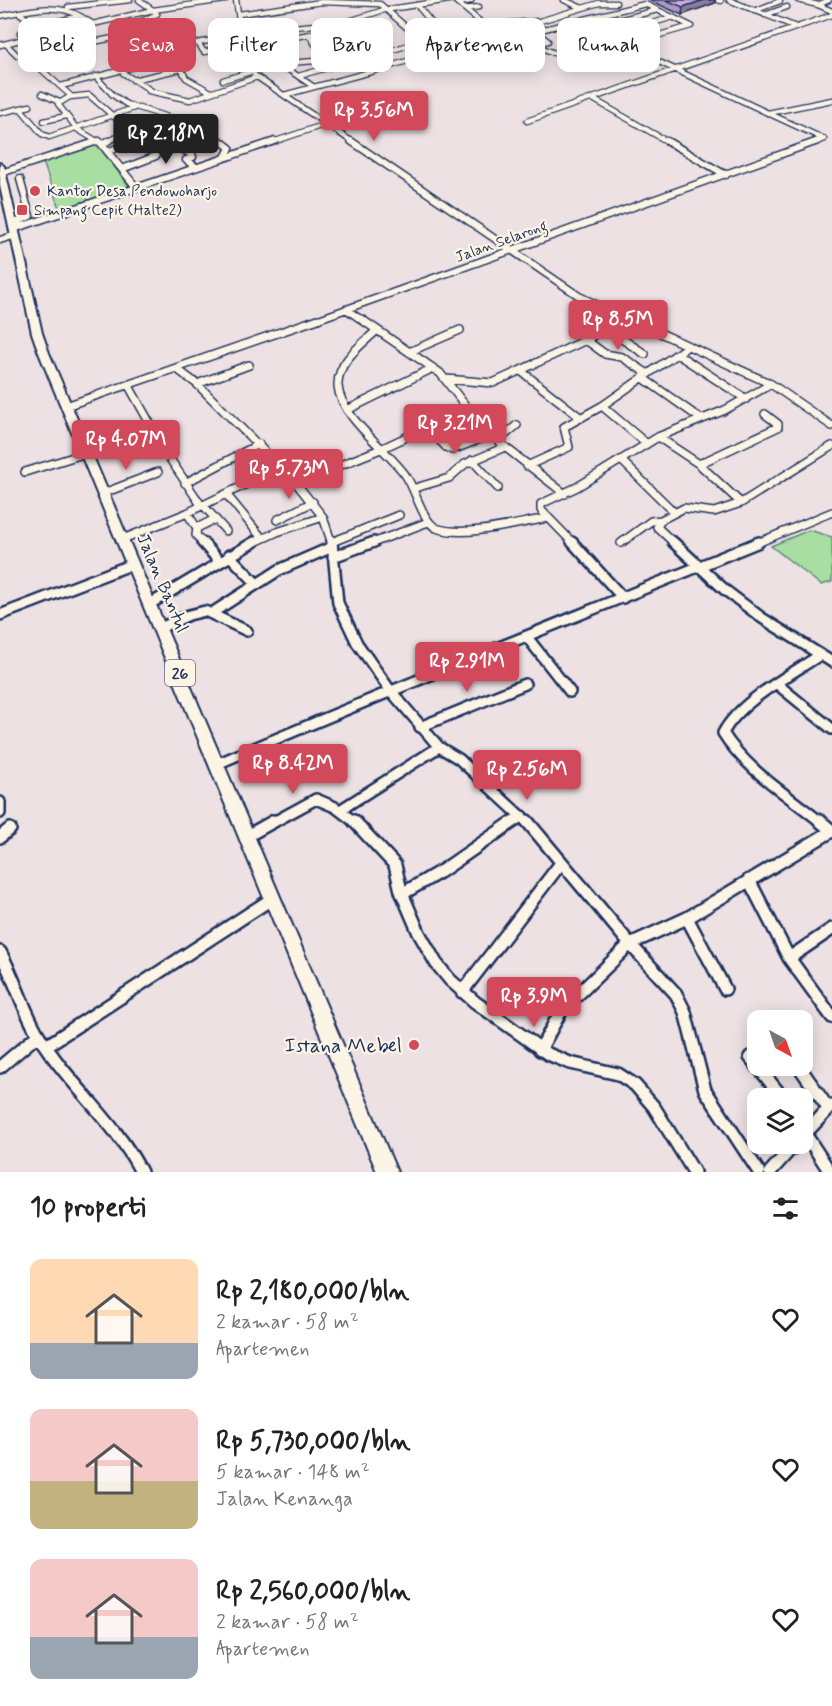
<!DOCTYPE html>
<html lang="id">
<head>
<meta charset="utf-8">
<style>
	:root { --surface:#fff; --page:#f2f2f2; --text:#222; --muted:#767676; --accent:#d1495b }
	body { margin:0; font-family:Mynerve,sans-serif; background:var(--page); color:var(--text); height:100vh; display:flex; flex-direction:column; font-size:22px; white-space:nowrap }
	* { box-sizing:border-box; margin:0 }
	p { font-size:20px; color:var(--muted) }
	.icon { flex:none; width:33px; height:33px; fill:none; stroke:currentColor; stroke-width:2; stroke-linecap:round; stroke-linejoin:round }
	.map { position:relative; height:1172px; overflow:hidden }
	.details { display:flex; flex-direction:column; background:var(--surface); flex:1 }
	.details>* { flex:none }
	.banner { position:absolute; left:18px; top:18px; width:796px; height:54px; display:flex; gap:12px }
	.needle { width:39px; rotate:140deg }
	.controls { position:absolute; left:747px; top:1010px; display:grid; gap:12px }
	.controls a { display:grid; place-items:center; width:66px; height:66px; border-radius:12px; background:var(--surface); box-shadow:0 3px 15px #0003; font-size:30px }
	.price { position:absolute; translate:-50% -51px; padding:0 14px; border-radius:6px; background:var(--accent); color:#fff; font-size:20px; line-height:39px; filter:drop-shadow(0 2px 3px #0008) }
	.price::after { content:''; position:absolute; left:50%; top:36px; width:18px; height:14px; margin-left:-9px; background:inherit; clip-path:polygon(0 0,100% 0,50% 100%) }
	.price.active { background:#222; color:#fff }
	ul { padding:0; list-style:none }
	li { display:flex; align-items:center; gap:18px; height:150px; padding:0 30px }
	li span { display:grid; place-items:center; flex:none; width:168px; height:120px; border-radius:12px; color:#555 }
	li>.icon { margin-inline-start:auto }
	span .icon { width:72px; height:72px; fill:#fffc; stroke-width:1 }
	li b { font-size:26px }
	h2 { display:flex; justify-content:space-between; align-items:center; height:72px; padding:0 30px; font-size:26px }
	.tag { padding:0 21px; border-radius:12px; background:var(--surface); box-shadow:0 3px 15px #0003; font-size:21px; line-height:54px }
	.tag.active { background:var(--accent); color:#fff }
	.map>svg:first-child { display:block }
	.green { fill:#a8dea1; stroke:#628680; stroke-width:1.5 }
	.lines { fill:none; stroke-linecap:round; stroke-linejoin:round }
	.street-far4-casing { stroke:#1b2f5e; stroke-width:7 }
	.street-far3-casing { stroke:#1b2f5e; stroke-width:9 }
	.street-far2-casing { stroke:#1b2f5e; stroke-width:10 }
	.street-far1-casing { stroke:#1b2f5e; stroke-width:14 }
	.street-casing { stroke:#1b2f5e; stroke-width:16 }
	.primary-casing { stroke:#1b2f5e; stroke-width:4 }
	.street-far4 { stroke:#fcf5e5; stroke-width:4.5 }
	.street-far3 { stroke:#fcf5e5; stroke-width:6 }
	.street-far2 { stroke:#fcf5e5; stroke-width:7 }
	.street-far1 { stroke:#fcf5e5; stroke-width:9 }
	.street { stroke:#fcf5e5; stroke-width:11 }
	.primary { fill:#fcf5e5; fill-rule:evenodd }
	.wall { fill:#af98c0; stroke:#1b2f5e; stroke-width:1.5 }
	.shaded-wall { fill:#8e7c9c; stroke:#1b2f5e; stroke-width:1.5 }
	.building { fill:#cbb1df; stroke:#1b2f5e; stroke-width:1.5 }
	.poi-dot { fill:#d1495b; stroke:#fcf5e5; stroke-width:2 }
	.labels { text-anchor:middle; stroke-width:4.5; stroke-linejoin:round; paint-order:stroke }
	.far-poi-label { font-size:15px; fill:#1b2f5e; stroke:#fcf5e5; text-anchor:start }
	.far-street-label { font-size:15px; fill:#1b2f5e; stroke:#fcf5e5 }
	.shield { fill:#fcf5e5; stroke:#5e6a86; stroke-width:1.5 }
	.shield-label { font-size:16px; font-weight:bold; fill:#1b2f5e }
	.street-label { font-size:18px; fill:#1b2f5e; stroke:#fcf5e5 }
	.near-poi-label { font-size:21px; fill:#1b2f5e; stroke:#fcf5e5; text-anchor:end }
</style>
</head>
<body>
<div class="map">
<svg width="832" height="1172" viewBox="0 0 832 1172">
	<rect width="100%" height="100%" fill="#ede1e3"/>
	<filter id="ink" filterUnits="userSpaceOnUse"><feTurbulence type="fractalNoise" baseFrequency=".0167" numOctaves="2"/><feDisplacementMap in="SourceGraphic" scale="12" xChannelSelector="R" yChannelSelector="G"/><feConvolveMatrix kernelMatrix="1 2 1 2 8 2 1 2 1" color-interpolation-filters="sRGB"/></filter>
	<g filter="url(#ink)">
		<path class="green" d="M96,143l33,43 -69,25 -18,-52z
			M809,530l23,7v45l-11,3 -50,-39z"/>
		<g class="lines">
			<g class="street-far4-casing">
				<path id="street-far4" d="M139,0l14,10
					M236,0l10,66 11,11 97,66
					M454,0l29,24
					M564,0l18,8
					M718,0l3,1
					M729,0l67,27
					M798,0l20,5
					M829,0l-11,5 14,6
					M458,3l13,-2
					M417,5l14,17
					M68,7l62,-7
					M465,9l14,-2
					M754,11l26,-10
					M19,13l19,13 42,-10 13,8 60,-14 72,-10
					M239,14l83,-12 58,2 42,37
					M765,15l22,-8
					M0,16c27,-5 55,-14 80,0
					M140,22l40,24
					M91,23l-2,4 6,15
					M488,25l38,20 22,-4 -13,-10
					M556,26l46,25
					M347,27l32,28
					M476,27l-5,2 20,12
					M589,28l68,-18
					M453,31l11,6
					M241,32l105,-10 38,-12 65,-10
					M309,35l18,27
					M231,36l2,20 15,14
					M430,38l15,8
					M244,42l40,-3 63,-12
					M198,43l6,9 26,-4
					M6,44l11,11 16,7 38,34 -13,8 19,25 23,14
					M0,45l24,-6 -4,-6 19,-7
					M523,45l-41,9 -10,-7 173,-43 46,22 -101,29
					M536,45l18,8 119,-36
					M623,45l145,68
					M170,48l16,30 25,14
					M49,51l69,-14
					M118,57l-4,-12c9,-17 26,-23 43,-31l-4,-4
					M33,62l22,-6 -6,-5
					M280,64l34,23
					M246,66l124,-9 100,-31 70,-5 59,-18h17
					M374,71l50,-15
					M95,76l18,19 13,9 64,20 34,19
					M298,76l40,-11
					M133,80l48,-11
					M223,80l27,-8
					M61,86l88,-23
					M149,91l41,9 67,-23
					M152,91l-29,-18 -5,-16 124,-22
					M42,94l17,8
					M284,95l90,-24 -18,-12
					M70,97l19,-2 24,21
					M593,99l77,44
					M21,109l21,25 7,3 85,-29
					M0,113l30,-7
					M112,116l35,18 -19,9
					M44,121l22,-5
					M527,121l305,-106
					M147,134l20,9
					M94,143l5,-2
					M105,143l30,-15
					M270,143l56,-19
					M814,143l10,-4 -56,-26 64,-13"/>
			</g>
			<g class="street-far3-casing">
				<path id="street-far3" d="M99,141l37,46
					M163,141l29,13 1,3 -7,3 10,7
					M221,141l9,7 -5,9
					M351,141l228,155 54,25
					M667,141l59,34
					M102,144l6,-3
					M108,152l23,-11
					M122,169l34,-13
					M1,173l97,-32
					M13,224l17,-8 -10,-37
					M14,229l261,-88
					M0,240l16,-5
					M346,309l17,12
					M313,321l505,-180
					M611,321l6,-7"/>
			</g>
			<g class="street-far2-casing">
				<path id="street-far2" d="M361,319l79,54 35,45 30,29 60,47
					M630,319l141,65 61,42
					M605,328l40,26
					M376,331c-16,15 -39,31 -38,55 2,31 50,64 68,90 10,14 17,49 33,53 30,8 78,-6 109,-11
					M586,340l19,14 17,3 26,17
					M409,352l51,-22
					M677,354l69,45
					M177,369l20,15 99,99 27,34 9,27
					M521,371l60,47
					M643,378l58,41
					M446,379l47,4 93,-43 19,-12 8,-9
					M197,384l52,-19
					M129,386l41,73 31,46
					M66,406l252,-87
					M602,406l45,38
					M347,410l86,-42
					M426,426l20,21 6,3 41,-16
					M658,437l41,27 42,39
					M499,440l18,-15
					M472,460l26,28
					M621,460l53,52
					M699,464l79,-37v-3l-13,-10
					M527,466l42,-19 -5,-20 38,-21 86,-60
					M25,472l61,-19
					M185,483l74,-39
					M296,483l87,-35 83,-39
					M415,488l34,-10 16,-14 40,-17
					M104,493l54,-21
					M226,494l36,44
					M203,505l23,26
					M187,513l10,15 -1,7 8,9
					M277,520l36,-18
					M197,528l18,-9
					M123,539l64,-26 92,-45
					M332,542l67,-27
					M621,543l30,-22 10,-1
					M251,544l26,-12 46,-15
					M370,544l58,-22
					M574,544l-33,-34v-6l36,-17 81,-50 67,-27 46,-26
					M675,544l-18,-17 4,-7 23,-12 30,4 27,-9 91,-57
					M755,544l77,-32"/>
			</g>
			<g class="street-far1-casing">
				<path id="street-far1" d="M202,542l18,20
					M332,542l6,61 19,40 33,47 49,57 20,12 69,64
					M572,542l51,56
					M673,542l52,48 37,28 70,44
					M229,555l27,28
					M333,557l41,-15
					M150,604l104,-62
					M212,613l67,-43 53,-23
					M0,615l133,-51
					M160,628l29,-13 16,-4 42,20
					M527,637l43,55
					M820,655c-30,20 -80,46 -97,78 23,37 66,63 99,90
					M777,684l55,45
					M420,727l105,-43
					M217,764c179,-77 361,-148 542,-222
					M0,802v11
					M340,810l99,-63
					M272,823l44,-24 19,8 21,16
					M512,823l10,-7"/>
			</g>
			<g class="street-casing">
				<path id="street" d="M354,821l41,44 6,26 18,42 17,30 14,17 25,22 73,52 22,9 48,11 17,11 19,22 40,65
					M527,821l103,123 46,50 9,18 20,78 54,82
					M820,821l12,10
					M247,836l27,-15
					M0,837l10,-8
					M749,880l40,78 43,59
					M402,894l41,-24 71,-49
					M687,918l38,71
					M0,952c15,27 23,58 39,84 29,48 77,86 102,136
					M789,958l43,-29
					M462,992l99,-129
					M46,1046l227,-148
					M540,1050l21,-39 69,-67 57,-26 145,-87
					M750,1057l33,41
					M798,1065l30,43
					M0,1067l38,-32
					M802,1129l28,43
					M803,1136l28,-30
					M770,1172l26,-29"/>
			</g>
			<g class="primary-casing">
				<path id="primary" d="M0,163l4,3 38,167 7,20 348,819h-20l-338,-819 -7,-20 -32,-147z"/>
			</g>
			<use href="#street-far4" class="street-far4"/>
			<use href="#street-far3" class="street-far3"/>
			<use href="#street-far2" class="street-far2"/>
			<use href="#street-far1" class="street-far1"/>
			<use href="#street" class="street"/>
			<use href="#primary" class="primary"/>
		</g>
		<path class="wall" d="M649,0h66v3l-33,12z
			M445,47l18,10 -8,2 -10,-6z"/>
		<path class="shaded-wall" d="M704,0h11v3l-33,12 1,-8z
			M464,51l-1,6 -8,2v-6z"/>
		<path class="building" d="M666,0h38l-21,7z
			M454,45l10,6 -9,2 -10,-6z"/>
	</g>
	<g class="poi-dot">
		<circle cx="35" cy="191" r="6"/>
		<rect x="16" y="204" width="12" height="12" rx="3"/>
		<circle cx="414" cy="1045" r="6"/>
	</g>
	<g class="labels">
		<g class="far-poi-label">
			<text x="47" y="196">Kantor Desa Pendowoharjo</text>
			<text x="34" y="215">Simpang Cepit (Halte2)</text>
		</g>
		<g class="far-street-label">
			<text transform="translate(501 241) rotate(-20)" y="5">Jalan Selarong</text>
		</g>
		<rect class="shield" x="165" y="660" width="30" height="26" rx="4.5"/>
		<g class="shield-label">
			<text x="180" y="679">26</text>
		</g>
		<g class="street-label">
			<text transform="translate(163 583) rotate(67)" y="6">Jalan Bantul</text>
		</g>
		<g class="near-poi-label">
			<text x="402" y="1052">Istana Mebel</text>
		</g>
	</g>
</svg>
<div class="controls">
<a><svg class="needle" viewBox="-14 -14 28 28"><path d="M0-13l5 13h-10z" fill="#e53935"/><path d="M0 13l5-13h-10z" fill="#767676"/></svg></a>
<a><svg class="icon" aria-label="layers" viewBox="0 0 24 24"><path d="M12 4l9 5-9 5-9-5zM3 14l9 5 9-5"/></svg></a>
</div>
<b class="price" style="left:374px;top:142px">Rp 3.56M</b>
<b class="price active" style="left:166px;top:165px">Rp 2.18M</b>
<b class="price" style="left:618px;top:351px">Rp 8.5M</b>
<b class="price" style="left:455px;top:455px">Rp 3.21M</b>
<b class="price" style="left:126px;top:471px">Rp 4.07M</b>
<b class="price" style="left:289px;top:500px">Rp 5.73M</b>
<b class="price" style="left:467px;top:693px">Rp 2.91M</b>
<b class="price" style="left:293px;top:795px">Rp 8.42M</b>
<b class="price" style="left:527px;top:801px">Rp 2.56M</b>
<b class="price" style="left:534px;top:1028px">Rp 3.9M</b>
<div class="banner">
<a class="tag">Beli</a>
<a class="tag active">Sewa</a>
<a class="tag">Filter</a>
<a class="tag">Baru</a>
<a class="tag">Apartemen</a>
<a class="tag">Rumah</a>
</div>
</div>
<section class="details">
<h2>10 properti<svg class="icon" aria-label="filters" viewBox="0 0 24 24"><path d="M4 7h16M4 17h16"/><circle cx="9" cy="7" r="2"/><circle cx="15" cy="17" r="2"/></svg></h2>
<ul>
<li><span style="background:linear-gradient(#ffd9b3 70%,#9aa5b1 0)"><svg class="icon" aria-label="home" viewBox="0 0 24 24"><path d="M3 11l9-7 9 7M6 9v11h12V9"/></svg></span><div><b>Rp 2,180,000/bln</b><p>2 kamar · 58 m²</p><p>Apartemen</p></div><svg class="icon" aria-label="heart" viewBox="0 0 24 24"><path d="M12 20l-8-8c-3-5 5-10 8-4 3-6 11-1 8 4z"/></svg></li>
<li><span style="background:linear-gradient(#f6c9c9 60%,#c2b280 0)"><svg class="icon" aria-label="home" viewBox="0 0 24 24"><path d="M3 11l9-7 9 7M6 9v11h12V9"/></svg></span><div><b>Rp 5,730,000/bln</b><p>5 kamar · 148 m²</p><p>Jalan Kenanga</p></div><svg class="icon" aria-label="heart" viewBox="0 0 24 24"><path d="M12 20l-8-8c-3-5 5-10 8-4 3-6 11-1 8 4z"/></svg></li>
<li><span style="background:linear-gradient(#f6c9c9 65%,#9aa5b1 0)"><svg class="icon" aria-label="home" viewBox="0 0 24 24"><path d="M3 11l9-7 9 7M6 9v11h12V9"/></svg></span><div><b>Rp 2,560,000/bln</b><p>2 kamar · 58 m²</p><p>Apartemen</p></div><svg class="icon" aria-label="heart" viewBox="0 0 24 24"><path d="M12 20l-8-8c-3-5 5-10 8-4 3-6 11-1 8 4z"/></svg></li>
</ul>
</section>
</body>
</html>
